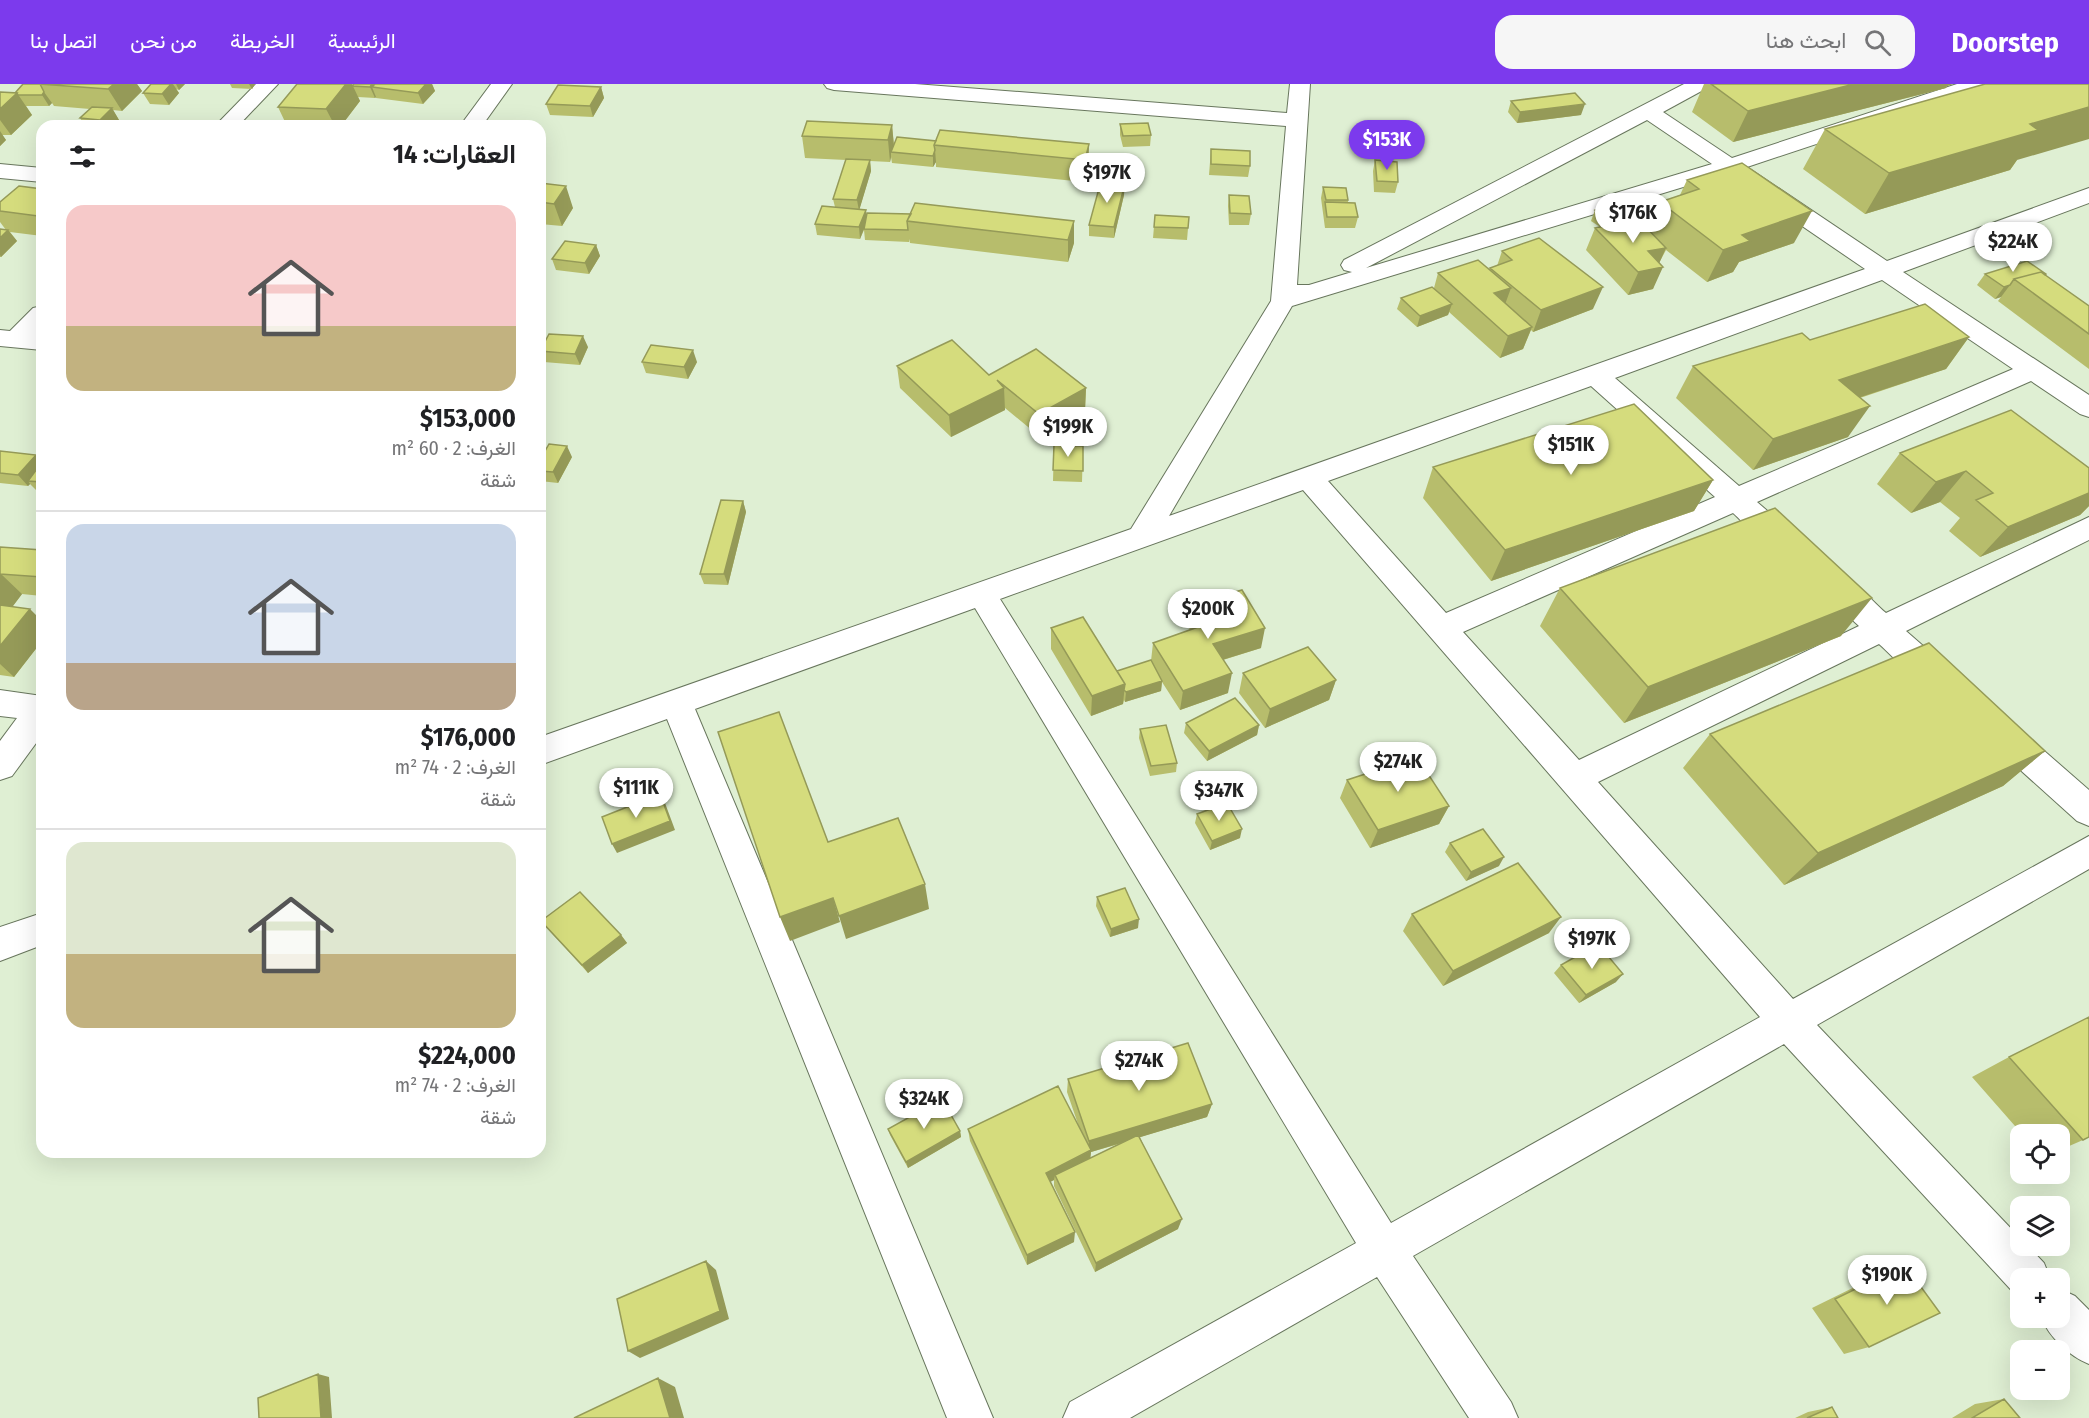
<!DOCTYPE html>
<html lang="ar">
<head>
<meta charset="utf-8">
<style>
	:root { --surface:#fff; --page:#f6f6f6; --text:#202124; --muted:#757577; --line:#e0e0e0; --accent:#7c3aed }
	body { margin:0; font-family:"Fira Sans Condensed",Vazirmatn,sans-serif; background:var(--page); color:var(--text); direction:rtl; height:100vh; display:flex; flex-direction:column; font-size:22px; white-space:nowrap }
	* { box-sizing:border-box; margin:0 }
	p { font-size:20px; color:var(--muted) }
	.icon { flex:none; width:33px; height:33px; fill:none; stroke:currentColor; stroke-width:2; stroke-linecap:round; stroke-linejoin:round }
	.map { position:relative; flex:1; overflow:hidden; direction:ltr }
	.panel { position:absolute; left:36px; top:36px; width:510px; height:1038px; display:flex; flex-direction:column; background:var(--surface); border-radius:18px; box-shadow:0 6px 24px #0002; direction:rtl }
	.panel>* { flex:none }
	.buttons { position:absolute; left:2010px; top:1040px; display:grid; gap:12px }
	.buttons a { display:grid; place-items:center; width:60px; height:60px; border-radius:12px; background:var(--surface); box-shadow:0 6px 24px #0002; font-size:30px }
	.price { position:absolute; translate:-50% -51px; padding:0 14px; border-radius:21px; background:#fff; color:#222; font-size:20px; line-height:39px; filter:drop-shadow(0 2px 3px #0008) }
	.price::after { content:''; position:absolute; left:50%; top:36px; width:18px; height:14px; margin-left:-9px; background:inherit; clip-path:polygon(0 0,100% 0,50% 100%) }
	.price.current { background:var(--accent); color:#fff }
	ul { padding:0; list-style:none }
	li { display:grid; align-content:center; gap:12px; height:318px; padding:0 30px }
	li+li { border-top:2px solid var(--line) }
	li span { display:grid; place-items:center; height:186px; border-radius:18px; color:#555 }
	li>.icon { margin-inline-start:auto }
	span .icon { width:108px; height:108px; fill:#fffc; stroke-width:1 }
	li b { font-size:26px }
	h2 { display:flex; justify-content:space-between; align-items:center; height:72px; padding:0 30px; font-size:26px }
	header { display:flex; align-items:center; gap:36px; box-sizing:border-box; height:84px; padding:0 30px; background:var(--accent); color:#fff }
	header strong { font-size:28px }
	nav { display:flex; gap:33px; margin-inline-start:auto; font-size:21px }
	.search { width:420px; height:54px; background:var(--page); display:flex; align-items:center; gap:15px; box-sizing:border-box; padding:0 21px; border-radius:18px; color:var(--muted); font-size:22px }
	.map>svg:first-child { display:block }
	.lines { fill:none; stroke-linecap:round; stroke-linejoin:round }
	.minor-casing { stroke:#68765d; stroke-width:2 }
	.minor { fill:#fff; fill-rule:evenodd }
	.wall { fill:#b7bd6c; fill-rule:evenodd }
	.shaded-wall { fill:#959a58 }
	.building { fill:#d5dc7d; stroke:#959a58; stroke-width:1.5 }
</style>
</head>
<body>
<header>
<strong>Doorstep</strong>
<div class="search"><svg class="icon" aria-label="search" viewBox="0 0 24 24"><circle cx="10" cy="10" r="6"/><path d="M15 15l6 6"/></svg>ابحث هنا</div>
<nav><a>الرئيسية</a><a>الخريطة</a><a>من نحن</a><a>اتصل بنا</a></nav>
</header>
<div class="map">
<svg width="2089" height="1334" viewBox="0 0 2089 1334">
	<rect width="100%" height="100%" fill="#dfefd3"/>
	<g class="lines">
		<g class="minor-casing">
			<path id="minor" d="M256,0h22l-40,42h-23z
				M491,0h21l-30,42h-22z
				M824,0h91l372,29 3,-29h20l-13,201h12l43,-13 -8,-2 -3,-5 3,-5 340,-176h26l-3,4 -44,24 69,46 225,-74h31l-3,4 -238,79 140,94 202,-73v15l-186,69 186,123v22l-9,-3 -49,-33 -274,121 42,36 5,8 -5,8c-25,7 -49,-26 -66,-41l-270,119 116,128 280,-134 -42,-38 -4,-8 4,-8c26,-8 50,25 69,41l203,-96v23l-183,91 47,41 5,9 -5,9c-27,9 -54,-29 -74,-46l-281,138 195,217 296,-163v33l-272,156 203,213v7h7l17,18 6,15h-30v18l-6,-3 -230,-249 -371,212 98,146 7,16h-49l-92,-141 -247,141h-67l7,-16 286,-159 -381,-635 -280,101 298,709h-46l-280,-699 -127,46v-28l591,-208 140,-228 15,-175 -452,-36 -7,-2zM1647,36l65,44 -346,104zM1726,90l139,95 -696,247 123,-210zM1882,196l131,89 -274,117 -124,-108zM1591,302l124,111 -269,116 -118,-132zM1303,406l457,527 -369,206 -391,-624z
				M0,80l42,4v14l-42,-4z
				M42,222v23l-5,4 5,1v16l-42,-4v-16l10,1 23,-23z
				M0,606l42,6v39l-30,41 -12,4v-39l17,-23 -17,-2z
				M1999,634l12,4 78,68v36l-12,-5 -90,-81 -4,-9 4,-9z
				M42,829v32l-42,16v-34z
				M2060,1205l15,7 14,14v54c-20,-8 -40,-27 -48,-47h19z"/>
		</g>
		<use href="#minor" class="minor"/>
	</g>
	<path class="wall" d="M23,0h114l5,7 -20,20 -9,-1 6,10 -7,6h-27l-5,-8 10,-9 -36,-3 -2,-3 -3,3h-23l6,9 -21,20h-9l4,5 -6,6v-54l15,1z
		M151,0h34l-6,6 -3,-1 3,4 -10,12 -19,-1 -7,-11z
		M230,0h25l-3,5 -20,-1z
		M297,0h55l1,1 1,-1h78l3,7 -12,13 -47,-6v-1l-1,1 -17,-1 2,4 -19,25h-54l-9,-19z
		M1704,0h249l-6,2 -1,2 -213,54 -41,-30z
		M601,3l3,11 -11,19 -43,-2 -4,-11z
		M1511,17l70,14 -64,8 -9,-11z
		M1120,40l31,11 -1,11 -27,1 -3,-12z
		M892,41l2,20 42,-4 153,3 -1,22 -4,16 -148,-15v-5l-3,5 -41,-4 -1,-6 -1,5 -20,-1 1,10 -12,39h7v6l208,5v22l-6,19 -158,-19 -1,-4v3l-44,-2 -1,-10 -4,9 -43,-4 -2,-11 20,-17 -2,-8 13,-39 -41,-2 -3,-22z
		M1825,45l192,31 -7,10 -145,44 -62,-45z
		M1211,65l39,17 -2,11 -39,-2z
		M1375,76l23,22 -3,11 -21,-1 -1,-21z
		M1687,96l107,63 -55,19 -6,10 -26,10 -41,-32 -7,13 -6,26 -25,6 -42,-45 9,-22 5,-1 -9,-6 4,-11 50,15 3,4 12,-27 20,-7z
		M540,99l33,25 -11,18 -22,-2z
		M1323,103l25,13v3l10,14 -3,11h-30l-4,-30z
		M42,105v47l-32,-4 7,9 -16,16h-1v-28l6,1 -6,-8v-20z
		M1124,111l-10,43 -25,-2v-11z
		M1229,111l22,19 -2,11h-20l-1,-19z
		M1155,131l34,2 -2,23 -34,-2z
		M596,161l4,11 -11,18 -33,-4 -4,-11z
		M1502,167l91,58 -60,23 -2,-2 -8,19 -23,9 -51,-46 -1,3 -31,12 -20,-18 4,-11 33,-10 4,-15 52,-3v-2l7,-2z
		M1985,190l60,1 44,31v63l-91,-68 3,-4 -6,2 -18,-14z
		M540,247l6,9 42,7 -8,18 -36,-3 -3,-8 -1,1z
		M1969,253l-23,32 -86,29 -12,39 -95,33 -77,-72 17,-32 117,-26z
		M642,278h55l-9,17 -42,-6z
		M897,282l92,9 97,13 -1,22 -46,26 -34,-28v2l-54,27 -51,-49z
		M1054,361l29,1 -1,36 -29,-1z
		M0,367l36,4 6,7v30h-4l-8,-8 -2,2 -28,-3z
		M1900,369l189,15v38l-9,9 -100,42 -31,-26 11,-13 -20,-16 -29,11 -34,-29z
		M572,373l-14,26 -18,-2v-21z
		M1433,383l280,13 -19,31 -203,70 -68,-83z
		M743,417l3,11 -18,73 -24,-1 -4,-10z
		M0,463l42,3v46l-20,-2 -10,13 30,14v20l-28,36 -14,-2z
		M1560,504l281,48 -217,87 -84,-97z
		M1191,521l70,43 -38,12 5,33 -48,17 -18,-28 -1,9 -36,11 -1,-2 -1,4 -32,12 -40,-67v-21l66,43 34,-10 2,-18 37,-13 -2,-5z
		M1243,589l93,7 -7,20 -64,28 -26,-35z
		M1186,639l73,2 -2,10 -50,26 -23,-28z
		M1140,645l37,34 -1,9 -26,4 -11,-38z
		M1710,650l335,17 -42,35 -219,99 -101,-117z
		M1347,696l102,26 -10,18 -69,24 -30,-50z
		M1197,730l43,24 -30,12 -15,-27z
		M1450,759l49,23 -33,15 -21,-29z
		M1097,813l41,31 -28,9 -14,-31z
		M1412,830l137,19 -106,53 -40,-55z
		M541,837l80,14 6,8 -39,30 -40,-44z
		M1561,881l55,17 -37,21 -25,-30z
		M2009,973l74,83 -23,10v-16h-38l-50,-57z
		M1068,995l144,25 -5,13 -67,20 38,92 -83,43 -41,-86v-6l-4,2 24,60 -47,23 -57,-124 -2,-12 111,-2 -12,-35zM1119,1060l-29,14 1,-6z
		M888,1045l72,2 1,6 -53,31 -18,-33z
		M1905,1181l-36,82 -25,7 -32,-46 69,-34z
		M2004,1315l16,19h-68l23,-14z
		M1832,1323l6,11h-43l13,-6z"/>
	<path class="shaded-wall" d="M114,0h23l5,7 -20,20 -14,-22z
		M171,0h2l6,9 -10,12 -7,-11z
		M176,0h9l-6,6z
		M249,0h6l-3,5z
		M346,0h6l8,17 -19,25h-6l-9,-17z
		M372,0h11l-11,3 4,10 -1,1 -5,-11z
		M426,0h6l3,7 -12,13 -5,-11z
		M1854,0h99l-6,2 -1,2 -213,54 15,-31z
		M601,3l3,11 -11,19 -3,-11z
		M44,8l8,11 -3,3 -7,-11z
		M17,9l15,22 -21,20 -11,-15v-11z
		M1585,20l-4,11 -64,8 3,-11z
		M2089,23v32l-72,21 -7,10 -145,44 24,-41 141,-49z
		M112,24l7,12 -7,6h-8l-4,-6z
		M892,41l2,22 -3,5v5l-1,5 -2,-22z
		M0,47l6,9 -6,6z
		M1089,60l-1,22 -4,16 1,-22z
		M935,66l1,12 -3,5v-11z
		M870,76l1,11 -12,40 -2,-11z
		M1125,99l-1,12 -10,43v-11z
		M566,102l7,22 -11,18 -8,-22z
		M866,126l1,11 -7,18 -1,-12z
		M1812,127l-18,32 -55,19 -6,10 -26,10 16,-32 19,-15z
		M42,128v10l-4,-6z
		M1650,130l-5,11 -28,13 4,-11z
		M1074,137v22l-6,19v-22z
		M8,146l9,11 -16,16 -1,-2v-17z
		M596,161l4,11 -11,18 -4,-11z
		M1666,164l-9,20 6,-1 -10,22 -25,6 20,-44z
		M2010,201l-9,12 -6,2 9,-12z
		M1603,203l-10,22 -60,23 8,-22z
		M1511,204l-8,22 -9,-17z
		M1452,220l-4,11 -31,12 3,-11z
		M1532,243l-9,22 -23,9 8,-22z
		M543,248l4,11 -7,8v-15z
		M583,252l5,11 -8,18 -5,-11z
		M1969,253l-23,32 -128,42 21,-31z
		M693,266l4,12 -9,17 -4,-12z
		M1004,304l1,22 -54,27 -2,-22z
		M1086,304l-1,22 -46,26v-22z
		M1870,322l-22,31 -95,33 20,-31z
		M567,362l5,11 -14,26 -5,-11z
		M36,371l6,7v8l-14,11 2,3 -2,2 -10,-11z
		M1966,387l-26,31 -29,11 25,-31z
		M1713,396l-19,31 -203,70 14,-31z
		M2089,409v13l-9,9 -100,42 28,-30z
		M743,417l3,11 -18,73 -4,-11z
		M0,490h1l21,20 -21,28 -1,-1z
		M1872,514l-31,38 -217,87 24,-36z
		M30,525l12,12v20l-28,36 -14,-13v-18z
		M1265,544l-4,20 -52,16 4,-20z
		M1232,589l-4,20 -48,17 3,-19z
		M1336,596l-7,20 -64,28 5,-19z
		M1162,597l-1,10 -36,11 1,-10z
		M1125,600l-2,20 -32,12 1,-20z
		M1259,641l-2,10 -50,26 2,-10z
		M2045,667l-42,35 -219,99 34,-32z
		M660,710l5,9 10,27 -58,23 -5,-9z
		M1449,722l-10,18 -69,24 8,-18z
		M1242,745l-2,9 -30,12 2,-9z
		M1504,773l-5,9 -33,15 5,-9z
		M925,800l4,25 -83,30 -7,-23z
		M833,814l7,24 -50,19 -10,-24z
		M1561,833l-12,16 -106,53 10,-15z
		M1139,835l-1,9 -28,9 1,-8z
		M621,851l6,8 -39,30 -6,-8z
		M1623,890l-7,8 -37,21 7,-8z
		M1212,1020l-5,13 -116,35 -1,10 -35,13 -1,5 -8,4v-11l42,-21 1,-11z
		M960,1047l1,6 -53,31 -2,-6z
		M1182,1135l-4,10 -83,43 1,-9z
		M1075,1148l-1,10 -47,23v-10z
		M706,1177l10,9 13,49 -89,39 -12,-7z
		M318,1290l11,3 3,41h-11z
		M658,1294l17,9 9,31h-14z"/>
	<path class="building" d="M23,0h17l4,8 -2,3h-24l-1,-2h-2z
		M39,0h75l-6,5z
		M151,0h20l-9,10 -19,-1z
		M297,0h49l-20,25 -48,-2z
		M354,0h18l-2,3 -18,-1z
		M375,0h51l-8,9 -46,-6z
		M1711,0h143l-106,27z
		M1985,0h104v23l-59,17 8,6 -149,43 -64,-44z
		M558,1l43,2 -11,19 -44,-2z
		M0,8l17,1 -17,16z
		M1575,9l10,11 -65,8 -9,-11z
		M92,23l20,1 -12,12 -20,-2z
		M807,37l85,4 -4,15 -86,-4z
		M1148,39l3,12 -28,1 -3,-12z
		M940,46l149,14 -4,16 -151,-15z
		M897,53l39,4 -2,4 1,5 -2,6 -42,-4z
		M1211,65l39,2v15l-39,-2z
		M846,75l24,1 -13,40 -24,-1z
		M1375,76l22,2 1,20 -21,-1z
		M1742,79l70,48 -70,24 8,6 -27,9 -63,-48 39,-13 -12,-9z
		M1101,97l24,2 -11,44 -25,-2z
		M540,99l26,3 -12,18 -14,-2z
		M19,102l23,3v23l-4,4 -38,-5v-9z
		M1323,103l23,1 2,12h-22z
		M1229,111l20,1 2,18 -21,-1z
		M1623,113l27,17 -12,5 -21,5 -22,-14z
		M1325,118l30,1 3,14h-31z
		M915,119l159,18 -6,19 -161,-19z
		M822,122l44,4 -7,17 -44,-3z
		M867,129l44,1 -4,7 1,9 -44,-1z
		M1155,131l34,2 -1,11 -34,-1z
		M1638,135l28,29 -18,3 15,16 -25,5 -43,-44z
		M0,145l8,1 -8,8z
		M1539,154l64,49 -62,23 -51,-42 22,-8 -10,-9z
		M565,157l31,4 -11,18 -33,-4z
		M1478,176l33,28 -17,5 38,34 -24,9 -70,-63z
		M2027,177l19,13 -1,1 -4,-3 -27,7 -4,6 -6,2 -19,-13z
		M2041,188l48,34v28l-75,-55z
		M1432,203l20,17 -32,12 -19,-18z
		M1925,220l44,33 -130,43 31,26 -97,33 -80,-73 109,-33 8,7z
		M549,250l34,2 -8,18 -35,-3z
		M952,256l37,35 47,-26 50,39 -47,26 -42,-34 7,8 -55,27 -52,-49z
		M651,261l42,5 -9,17 -42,-5z
		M1634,320l79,76 -208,70 -72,-83z
		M2011,326l78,58v25l-81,34 -32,-27 17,-7 -27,-22 -30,11 -36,-29z
		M549,360l18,2 -14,26 -13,-1v-11z
		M1054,361l29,1v25l-30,-1z
		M0,367l36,4 -18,20 -18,-2z
		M42,378v20l-14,-1z
		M721,416l22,1 -19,73h-24z
		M1775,424l97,90 -224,89 -88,-99z
		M0,463l42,3v27l-42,-3z
		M1242,506l23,38 -52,16 19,29 -49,18 -30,-48 48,-17 6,9 -16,-30z
		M0,521l30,4 -30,37z
		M1083,533l42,67 -33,12 -41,-68z
		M1929,559l116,108 -227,102 -108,-119z
		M1308,563l28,33 -66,29 -27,-36z
		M1151,576l11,21 -36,11 -2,-2 1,-6 -8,-13z
		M1235,614l24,27 -50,26 -23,-28z
		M779,628l49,130 70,-24 27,66 -86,32 -6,-18 -53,19 -62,-185z
		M1166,641l11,38 -26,3 -11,-37z
		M1417,673l32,49 -71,24 -31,-50z
		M660,710l10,27 -58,23 -10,-27z
		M1227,719l15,26 -30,12 -15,-27z
		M1483,745l21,28 -33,15 -21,-29z
		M1518,779l43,54 -108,54 -41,-57z
		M1125,804l14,31 -28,10 -14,-32z
		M580,808l41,43 -39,30 -41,-44z
		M1598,860l25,30 -37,21 -25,-30z
		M2089,933v120l-6,3 -74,-83z
		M1188,959l24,61 -123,37 -21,-62z
		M1058,1002l33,64 -45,23 29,59 -48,23 -59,-126z
		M942,1015l18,32 -54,31 -18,-33z
		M1138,1051l44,84 -86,44 -41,-88z
		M706,1177l14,50 -92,40 -11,-52z
		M1905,1181l35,48 -71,34 -34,-48z
		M318,1290l3,44h-62l-1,-20z
		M658,1294l12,40h-96z
		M2004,1315l16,19h-48z
		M1832,1323l6,11h-31z"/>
</svg>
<div class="buttons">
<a><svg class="icon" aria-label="locate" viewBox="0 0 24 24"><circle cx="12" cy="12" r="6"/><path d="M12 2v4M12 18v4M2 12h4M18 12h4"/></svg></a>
<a><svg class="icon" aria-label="layers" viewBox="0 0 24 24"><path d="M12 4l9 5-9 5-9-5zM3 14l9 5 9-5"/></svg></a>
<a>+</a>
<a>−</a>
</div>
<b class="price current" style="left:1387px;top:87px">$153K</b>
<b class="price" style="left:1107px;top:120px">$197K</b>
<b class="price" style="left:1633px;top:160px">$176K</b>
<b class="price" style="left:2013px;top:189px">$224K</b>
<b class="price" style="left:1068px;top:374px">$199K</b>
<b class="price" style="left:1571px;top:392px">$151K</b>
<b class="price" style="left:1208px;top:556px">$200K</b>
<b class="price" style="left:1398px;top:709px">$274K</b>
<b class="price" style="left:636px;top:735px">$111K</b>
<b class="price" style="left:1219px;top:738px">$347K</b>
<b class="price" style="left:1592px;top:886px">$197K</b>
<b class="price" style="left:1139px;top:1008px">$274K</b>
<b class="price" style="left:924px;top:1046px">$324K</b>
<b class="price" style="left:1887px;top:1222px">$190K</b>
<section class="panel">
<h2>العقارات: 14<svg class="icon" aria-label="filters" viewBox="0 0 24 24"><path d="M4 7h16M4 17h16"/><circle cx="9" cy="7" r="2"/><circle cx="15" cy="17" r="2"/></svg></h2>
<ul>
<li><span style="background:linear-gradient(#f6c9c9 65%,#c2b280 0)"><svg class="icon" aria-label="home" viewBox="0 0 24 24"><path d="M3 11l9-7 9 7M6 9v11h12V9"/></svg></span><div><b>$153,000</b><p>الغرف: 2 · 60 m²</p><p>شقة</p></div></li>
<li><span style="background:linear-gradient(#c9d6e8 75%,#b9a48a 0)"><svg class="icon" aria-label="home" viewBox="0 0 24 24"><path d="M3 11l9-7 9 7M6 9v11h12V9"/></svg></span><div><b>$176,000</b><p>الغرف: 2 · 74 m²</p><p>شقة</p></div></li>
<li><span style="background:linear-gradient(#dfe7d0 60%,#c2b280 0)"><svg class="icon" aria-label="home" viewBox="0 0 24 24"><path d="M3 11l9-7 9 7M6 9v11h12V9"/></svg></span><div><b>$224,000</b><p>الغرف: 2 · 74 m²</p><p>شقة</p></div></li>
</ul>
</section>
</div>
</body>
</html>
